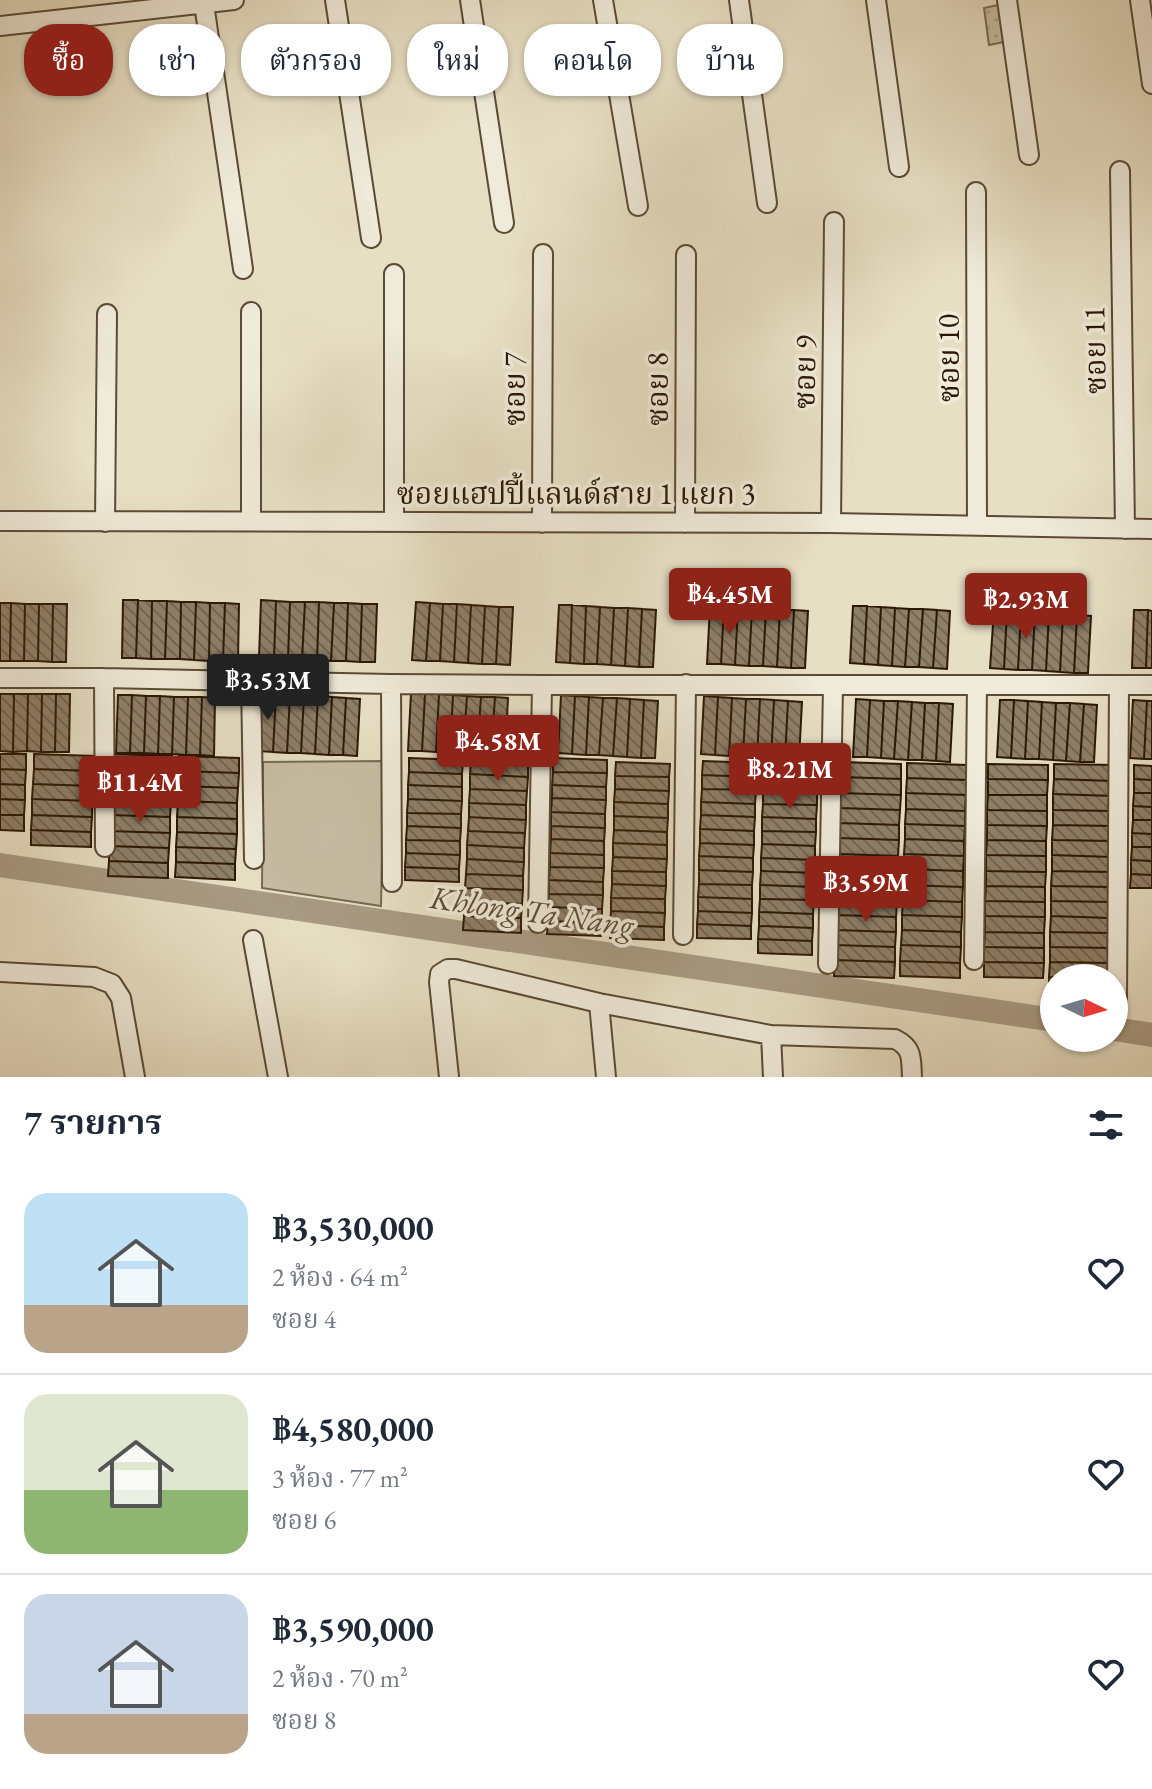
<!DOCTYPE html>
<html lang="th">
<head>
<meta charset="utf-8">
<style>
	:root { --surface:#fff; --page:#f6f6f7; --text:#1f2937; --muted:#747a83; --line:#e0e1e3; --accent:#8f2418 }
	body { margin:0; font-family:"EB Garamond","Noto Serif Thai",serif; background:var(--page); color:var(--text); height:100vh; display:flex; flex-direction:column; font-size:30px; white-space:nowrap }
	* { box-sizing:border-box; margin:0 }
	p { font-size:26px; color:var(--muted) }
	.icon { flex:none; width:44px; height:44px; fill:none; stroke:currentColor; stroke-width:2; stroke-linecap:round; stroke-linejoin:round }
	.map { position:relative; height:1077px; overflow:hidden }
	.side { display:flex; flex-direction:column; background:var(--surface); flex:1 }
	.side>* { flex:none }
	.guide { position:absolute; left:24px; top:24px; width:1104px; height:72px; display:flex; gap:16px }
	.needle { width:52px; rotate:95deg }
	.controls { position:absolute; left:1040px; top:964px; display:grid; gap:16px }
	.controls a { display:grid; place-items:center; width:88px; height:88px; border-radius:50%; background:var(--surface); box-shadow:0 2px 6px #0004; font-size:40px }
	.price { position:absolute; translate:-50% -68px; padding:0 18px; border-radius:8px; background:var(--accent); color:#fff; font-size:26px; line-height:52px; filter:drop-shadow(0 2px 4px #0008) }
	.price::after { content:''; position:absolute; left:50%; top:48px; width:24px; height:18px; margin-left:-12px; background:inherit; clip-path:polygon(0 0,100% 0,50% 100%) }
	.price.active { background:#222; color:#fff }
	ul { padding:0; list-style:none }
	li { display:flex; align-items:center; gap:24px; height:200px; padding:0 24px }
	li+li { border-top:2px solid var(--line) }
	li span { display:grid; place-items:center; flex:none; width:224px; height:160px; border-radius:24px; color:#555 }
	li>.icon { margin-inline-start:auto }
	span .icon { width:96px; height:96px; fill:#fffc; stroke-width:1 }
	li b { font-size:34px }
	h2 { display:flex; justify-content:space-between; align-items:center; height:96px; padding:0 24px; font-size:34px }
	.chip { padding:0 28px; border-radius:32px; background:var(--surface); box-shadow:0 2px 6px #0004; font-size:28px; line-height:72px }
	.chip.active { background:var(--accent); color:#fff }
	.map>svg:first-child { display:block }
	.green { fill:#c7bda4; stroke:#7a6a54; stroke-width:2 }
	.park { fill:url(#park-dots); stroke:#7a6a54; stroke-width:2 }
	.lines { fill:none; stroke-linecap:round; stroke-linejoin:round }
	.canal { stroke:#a89b83; stroke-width:24 }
	.building { fill:url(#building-back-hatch); stroke:#2d1805; stroke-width:2 }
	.minor-casing { stroke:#5c4a35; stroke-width:22 }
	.minor { stroke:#efead9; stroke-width:18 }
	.labels { text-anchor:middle; stroke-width:7; stroke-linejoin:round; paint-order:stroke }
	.street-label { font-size:30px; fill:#2d1805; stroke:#efead9 }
	.water-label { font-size:32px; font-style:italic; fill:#5e4c37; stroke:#efead9 }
</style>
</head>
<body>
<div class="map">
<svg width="1152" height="1077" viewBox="0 0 1152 1077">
	<defs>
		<pattern id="park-dots" width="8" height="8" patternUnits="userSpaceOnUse" patternTransform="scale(2)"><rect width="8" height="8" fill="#c7bda4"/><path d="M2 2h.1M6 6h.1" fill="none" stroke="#aba28c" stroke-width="1.8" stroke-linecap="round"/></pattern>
		<pattern id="building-back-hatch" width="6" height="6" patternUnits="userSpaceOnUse" patternTransform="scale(2)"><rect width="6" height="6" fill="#8e7f68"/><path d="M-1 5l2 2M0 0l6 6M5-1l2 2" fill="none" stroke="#746754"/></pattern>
	</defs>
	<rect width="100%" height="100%" fill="#e7dfc4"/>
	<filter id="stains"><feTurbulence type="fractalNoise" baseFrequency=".0025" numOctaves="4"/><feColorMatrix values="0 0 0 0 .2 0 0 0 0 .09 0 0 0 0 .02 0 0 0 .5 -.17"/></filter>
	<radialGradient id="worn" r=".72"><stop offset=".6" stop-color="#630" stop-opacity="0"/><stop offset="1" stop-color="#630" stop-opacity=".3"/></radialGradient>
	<path class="green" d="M384,761l-3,145 -119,-18 1,-126z"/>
	<path class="park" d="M998,5l6,37 -15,3 -5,-37z"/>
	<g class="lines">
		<path class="canal" d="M0,865l1054,155
			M1114,1029l38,6"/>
	</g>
	<path class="building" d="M123,600h15l-2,58h-14z
		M138,600l14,1 -1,58 -15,-1z
		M261,600l15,1 -2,58 -15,-1z
		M152,601h15l-2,58h-14z
		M167,601l14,1 -1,57h-15z
		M276,601l14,1 -2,57h-14z
		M181,602h15l-2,58 -14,-1z
		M196,602l14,1 -1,58 -15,-1z
		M290,602h15l-3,58 -14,-1z
		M305,602h14l-2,58h-15z
		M319,602l15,1 -3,58 -14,-1z
		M416,602l14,1 -4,58 -14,-1z
		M0,603h11l-1,58h-10z
		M11,603l14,1 -1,57h-14z
		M210,603h15l-2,58h-14z
		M225,603l14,1 -1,57h-15z
		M334,603h14l-2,58h-15z
		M348,603l14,1 -2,58 -14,-1z
		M430,603l13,1 -3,57h-14z
		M25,604h14l-1,57h-14z
		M39,604h14l-1,58 -14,-1z
		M53,604h14l-1,58h-14z
		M362,604h15l-2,58h-15z
		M443,604h14l-3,58 -14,-1z
		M457,604l14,1 -3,58 -14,-1z
		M471,605l14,1 -3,58 -14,-1z
		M559,605h13l-2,58 -14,-1z
		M572,605l14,1 -2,58 -14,-1z
		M485,606l14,1 -3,57h-14z
		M586,606l14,1 -3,57h-13z
		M710,606h14l-3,58h-14z
		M724,606l14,1 -3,58 -14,-1z
		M853,606h14l-3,58 -14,-1z
		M867,606l14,1 -3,58 -14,-1z
		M499,607h14l-3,58 -14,-1z
		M600,607l14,1 -3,57 -14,-1z
		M738,607l14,1 -3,58 -14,-1z
		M881,607l14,1 -3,58 -14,-1z
		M614,608h14l-3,58 -14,-1z
		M628,608l14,1 -3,58 -14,-1z
		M752,608l14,1 -3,57h-14z
		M895,608l14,1 -4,58 -13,-1z
		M642,609l14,1 -3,57h-14z
		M766,609l14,1 -3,57 -14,-1z
		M909,609h14l-4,58h-14z
		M923,609l14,1 -4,58 -14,-1z
		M780,610h14l-3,58 -14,-1z
		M794,610l14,1 -3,57h-14z
		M937,610l13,1 -3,58 -14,-1z
		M994,610l13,1 -3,58 -14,-1z
		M1134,610h14l-2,58h-14z
		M1148,610l4,1v57h-6z
		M1007,611l14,1 -3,58 -14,-1z
		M1021,612h14l-3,58h-14z
		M1035,612l14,1 -3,58 -14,-1z
		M1049,613l14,1 -3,58 -14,-1z
		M1063,614l14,1 -3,58 -14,-1z
		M1077,615l14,1 -3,57h-14z
		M262,693l14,1 -3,58 -14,-1z
		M411,693l14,1 -3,57h-14z
		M0,694h14l-1,58 -13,-1z
		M14,694h14l-1,57 -14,1z
		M28,694h14l-1,58 -14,-1z
		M42,694h14l-1,58h-14z
		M56,694h14l-1,58h-14z
		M276,694l14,1 -3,58 -14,-1z
		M425,694h14l-3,58 -14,-1z
		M439,694l14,1 -3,58 -14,-1z
		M118,695h14l-2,58h-14z
		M132,695l14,1 -2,57h-14z
		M290,695l14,1 -3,57h-14z
		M453,695l14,1 -4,58 -13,-1z
		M561,695l14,1 -3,58 -14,-1z
		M146,696h14l-2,58 -14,-1z
		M160,696l14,1 -2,57h-14z
		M304,696h14l-3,58 -14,-1z
		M318,696l14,1 -3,58 -14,-1z
		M467,696l14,1 -4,57h-14z
		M575,696l14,1 -3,58 -14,-1z
		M704,696l14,1 -3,58 -14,-1z
		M174,697h14l-2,58 -14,-1z
		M188,697h14l-2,58h-14z
		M202,697l13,1 -1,58 -14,-1z
		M332,697l14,1 -3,57h-14z
		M481,697h14l-4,58 -14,-1z
		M495,697l13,1 -3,58 -14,-1z
		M589,697l14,1 -4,57h-13z
		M718,697l14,1 -3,58 -14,-1z
		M346,698l14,1 -3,57 -14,-1z
		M603,698h14l-4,58 -14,-1z
		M617,698l13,1 -3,58 -14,-1z
		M732,698l14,1 -3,57h-14z
		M630,699l14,1 -3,58 -14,-1z
		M746,699h14l-3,58 -14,-1z
		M760,699l14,1 -3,58 -14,-1z
		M856,699l14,1 -3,57h-14z
		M644,700l14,1 -3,57h-14z
		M774,700l14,1 -3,57h-14z
		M870,700l14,1 -3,57 -14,-1z
		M1000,700h14l-3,58 -14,-1z
		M1014,700l14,1 -3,58 -14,-1z
		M1133,700l14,1 -3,58 -14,-1z
		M788,701l14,1 -3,57 -14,-1z
		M884,701h14l-4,58 -13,-1z
		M898,701l14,1 -4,58 -14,-1z
		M1028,701l14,1 -3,57h-14z
		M1147,701h5v58h-8z
		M912,702l13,1 -3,57h-14z
		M1042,702l14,1 -3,57 -14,-1z
		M925,703h14l-3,58 -14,-1z
		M939,703l14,1 -3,58 -14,-1z
		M1056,703h14l-4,58 -13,-1z
		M1070,703l14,1 -4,58 -14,-1z
		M1084,704l13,1 -3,57h-14z
		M0,754h26v16l-26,-1z
		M34,754l60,2 -1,15 -59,-2z
		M113,754l59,2v16l-60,-2z
		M179,756l60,2v15l-60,-2z
		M409,758l54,2 -1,14 -53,-2z
		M553,758l54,2v13l-54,-1z
		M471,760l57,3v14l-58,-3z
		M703,761l54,2 -1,14 -54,-2z
		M616,762l54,2 -1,13 -54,-1z
		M842,762l59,2v15l-60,-2z
		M764,763l54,2v13l-54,-2z
		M907,763l60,2v15l-60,-2z
		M988,764l60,1v15l-60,-1z
		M1054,764l59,1v16l-59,-2z
		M1134,765l18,1v14l-18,-1z
		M0,769l26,1 -1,15 -25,-1z
		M34,769l59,2v15l-60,-2z
		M112,770l60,2 -1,15 -59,-2z
		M179,771l60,2 -1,15 -60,-2z
		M409,772l53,2v13l-54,-2z
		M553,772l54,1 -1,14 -54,-2z
		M470,774l58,3 -1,14 -57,-2z
		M702,775l54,2v13l-54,-1z
		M615,776l54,1v14l-54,-2z
		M764,776l54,2 -1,14 -54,-2z
		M841,777l60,2v16l-60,-2z
		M907,778l60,2 -1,15 -60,-2z
		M988,779l60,1 -1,15h-59z
		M1054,779l59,2v15l-60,-2z
		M1134,779l18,1v13h-18z
		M0,784l25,1v15l-25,-1z
		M33,784l60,2 -1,15 -60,-2z
		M112,785l59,2v15l-60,-2z
		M408,785l54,2v14l-54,-2z
		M552,785l54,2v13l-54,-2z
		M178,786l60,2 -1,15 -59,-2z
		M470,789l57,2 -1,14 -57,-2z
		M615,789l54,2 -1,13 -54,-2z
		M702,789l54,1 -1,14 -54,-2z
		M763,790l54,2v13l-54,-1z
		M841,793l60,2 -1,15 -60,-2z
		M906,793l60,2 -1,16 -59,-2z
		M1134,793h18v14l-19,-1z
		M1053,794l60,2v15l-60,-1z
		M988,795h59v16l-60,-1z
		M552,798l54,2 -1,14 -54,-2z
		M0,799l25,1 -1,15h-24z
		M32,799l60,2v16l-60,-2z
		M408,799l54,2 -1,13 -54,-1z
		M111,800l60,2 -1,15 -59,-2z
		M178,801l59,2v16l-60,-2z
		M614,802l54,2v14l-54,-2z
		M701,802l54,2v13l-54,-2z
		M469,803l57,2v15l-57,-3z
		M763,804l54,1 -1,14 -54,-2z
		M1133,806l19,1v13h-19z
		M840,808l60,2 -1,15 -59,-2z
		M906,809l59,2v15l-60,-2z
		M987,810l60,1v15l-60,-1z
		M1053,810l60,1 -1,15 -59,-1z
		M551,812l54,2v14l-54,-2z
		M407,813l54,1v14l-54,-2z
		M0,815h24v16l-24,-1z
		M32,815l60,2 -1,15 -60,-2z
		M111,815l59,2v16l-60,-2z
		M701,815l54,2 -1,14 -54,-2z
		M614,816l54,2 -1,14 -53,-2z
		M177,817l60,2v15l-60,-2z
		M469,817l57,3 -1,13 -57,-2z
		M762,817l54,2v13l-54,-1z
		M1133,820h19v14l-20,-1z
		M840,823l59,2v15l-60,-2z
		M905,824l60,2 -1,15 -59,-2z
		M987,825l60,1 -1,15 -59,-1z
		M1053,825l59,1v15l-60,-1z
		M407,826l54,2 -1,13 -54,-1z
		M551,826l54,2 -1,13 -53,-2z
		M700,829l54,2v14l-54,-2z
		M31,830l60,2v15l-60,-2z
		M614,830l53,2v13l-54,-2z
		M110,831l60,2 -1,15 -60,-2z
		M468,831l57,2 -1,15 -57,-3z
		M762,831l54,1 -1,14 -53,-2z
		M177,832l60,2 -1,15 -60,-2z
		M1132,833l20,1v13h-20z
		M839,838l60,2 -1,16 -59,-2z
		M551,839l53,2v14l-54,-2z
		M905,839l59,2v15l-60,-2z
		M406,840l54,1v14l-54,-2z
		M987,840l59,1v15l-60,-1z
		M1052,840l60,1v16l-60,-2z
		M613,843l54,2v14l-54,-2z
		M700,843l54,2 -1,13 -54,-2z
		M762,844l53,2v14l-54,-2z
		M467,845l57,3v14l-57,-3z
		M109,846l60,2 -1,15 -59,-2z
		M176,847l60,2 -1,15 -59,-2z
		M1132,847h20v14l-21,-1z
		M406,853l54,2 -1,14 -54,-2z
		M550,853l54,2v13l-54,-1z
		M839,854l59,2v15l-60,-2z
		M904,854l60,2 -1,15 -59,-2z
		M986,855l60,1v16l-60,-1z
		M1052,855l60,2 -1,15 -59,-1z
		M699,856l54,2v14l-54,-2z
		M613,857l54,2 -1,13 -54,-1z
		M761,858l54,2v13l-54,-2z
		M467,859l57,3 -1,14 -57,-2z
		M1131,860l21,1v14l-21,-1z
		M109,861l59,2v15l-60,-2z
		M176,862l59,2v16l-60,-3z
		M405,867l54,2v13l-54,-2z
		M550,867l54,1 -1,14 -54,-2z
		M838,869l60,2 -1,15 -59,-2z
		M904,869l59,2v16l-60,-2z
		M699,870l54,2 -1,13 -53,-1z
		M612,871l54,1v14l-54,-2z
		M761,871l54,2 -1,14 -54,-2z
		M986,871l60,1 -1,15 -59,-1z
		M1052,871l59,1v15l-60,-1z
		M466,874l57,2v14l-58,-2z
		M1131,874l21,1v13h-22z
		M549,880l54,2v13l-54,-1z
		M612,884l54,2 -1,13 -54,-1z
		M699,884l53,1v14l-54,-2z
		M838,884l59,2v15l-60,-2z
		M760,885l54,2v13l-54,-1z
		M903,885l60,2 -1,15 -59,-2z
		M986,886l59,1v15l-60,-1z
		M1051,886l60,1v15l-60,-1z
		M465,888l58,2 -1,14 -57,-2z
		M549,894l54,1 -1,14 -54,-2z
		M698,897l54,2v14l-54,-2z
		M611,898l54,1v14l-54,-2z
		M760,899l54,1 -1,14 -54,-2z
		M837,899l60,2 -1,16 -59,-2z
		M903,900l59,2v15l-60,-2z
		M985,901l60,1v15l-60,-1z
		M1051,901l60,1 -1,16 -59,-2z
		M465,902l57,2 -1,14 -57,-2z
		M548,907l54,2v14l-54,-2z
		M611,911l54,2 -1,14 -54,-2z
		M698,911l54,2 -1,13 -54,-2z
		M759,912l54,2v14l-54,-2z
		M837,915l59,2v15l-60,-2z
		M902,915l60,2 -1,15 -59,-2z
		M464,916l57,2v15l-58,-3z
		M985,916l60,1 -1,16 -59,-1z
		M1051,916l59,2v15l-60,-1z
		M548,921l54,2 -1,13 -54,-2z
		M697,924l54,2v13l-54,-1z
		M610,925l54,2v13l-54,-2z
		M759,926l54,2 -1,13 -54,-2z
		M836,930l60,2 -1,15 -59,-2z
		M902,930l59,2v15l-60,-2z
		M985,932l59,1v15l-60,-1z
		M1050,932l60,1v15l-60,-1z
		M758,939l54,2v14l-54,-2z
		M836,945l59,2v15l-60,-2z
		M901,945l60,2 -1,16 -60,-2z
		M984,947l60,1v15l-60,-1z
		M1050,947l60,1 -1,15 -59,-1z
		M835,960l60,2 -1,16 -60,-2z
		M900,961l60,2v15l-60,-2z
		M984,962l60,1 -1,15 -59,-1z
		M1050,962l59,1v15l-60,-1z
		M1049,977l25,1h-20v15h-5z
		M1049,993h5v15h-6z"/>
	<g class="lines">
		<g class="minor-casing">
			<path id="minor" d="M335,0l36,238
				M470,0l34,223
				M603,0l35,206
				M739,0l28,203
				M876,0l23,167
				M1007,0l22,155
				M1140,0l12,84
				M204,4l39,265
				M0,26l234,-26
				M1120,171l5,358
				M976,192l1,332
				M251,312v209
				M0,521l831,2 321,6
				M394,521v-247
				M105,522l2,-208
				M542,523l1,-269
				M685,523l1,-268
				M831,523l3,-301
				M0,678h104l287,6 151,1h610
				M104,678l1,169
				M251,680l3,179
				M391,684l1,198
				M538,923l4,-238
				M683,935l3,-251
				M253,940l25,137
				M974,960l3,-275
				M828,964l5,-278
				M0,972l94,5 18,7 9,14 14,79
				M1117,999l2,-314
				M599,1003l7,74
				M449,1077l-10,-95 1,-8 8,-5h8l143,34 172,32
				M773,1077l-2,-42 124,4c18,9 16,19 17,38"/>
		</g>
		<use href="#minor" class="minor"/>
	</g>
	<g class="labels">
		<g class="street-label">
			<text transform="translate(1095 350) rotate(-91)" y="10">ซอย 11</text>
			<text transform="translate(949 358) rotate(-90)" y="10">ซอย 10</text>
			<text transform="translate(805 372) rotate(-89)" y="10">ซอย 9</text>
			<text transform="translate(515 389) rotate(-90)" y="10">ซอย 7</text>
			<text transform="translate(658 389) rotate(-90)" y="10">ซอย 8</text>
			<text x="576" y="504">ซอยแฮปปี้แลนด์สาย 1 แยก 3</text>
		</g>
		<g class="water-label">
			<text transform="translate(532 911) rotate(8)" y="11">Khlong Ta Nang</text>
		</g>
	</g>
	<rect width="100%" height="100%" filter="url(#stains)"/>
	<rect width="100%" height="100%" fill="url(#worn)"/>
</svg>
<div class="controls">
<a><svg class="needle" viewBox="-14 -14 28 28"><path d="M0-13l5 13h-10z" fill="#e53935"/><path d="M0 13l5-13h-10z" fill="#747a83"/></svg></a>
</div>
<b class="price" style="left:730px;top:636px">฿4.45M</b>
<b class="price" style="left:1026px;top:641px">฿2.93M</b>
<b class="price active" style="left:268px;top:722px">฿3.53M</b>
<b class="price" style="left:498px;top:783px">฿4.58M</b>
<b class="price" style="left:790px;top:811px">฿8.21M</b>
<b class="price" style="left:140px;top:824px">฿11.4M</b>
<b class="price" style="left:866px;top:924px">฿3.59M</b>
<div class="guide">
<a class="chip active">ซื้อ</a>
<a class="chip">เช่า</a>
<a class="chip">ตัวกรอง</a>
<a class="chip">ใหม่</a>
<a class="chip">คอนโด</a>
<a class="chip">บ้าน</a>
</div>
</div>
<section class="side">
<h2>7 รายการ<svg class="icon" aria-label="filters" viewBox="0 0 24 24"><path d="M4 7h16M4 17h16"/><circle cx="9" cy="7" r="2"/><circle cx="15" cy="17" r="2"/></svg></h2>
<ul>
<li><span style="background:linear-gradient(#bfe0f5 70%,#b9a48a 0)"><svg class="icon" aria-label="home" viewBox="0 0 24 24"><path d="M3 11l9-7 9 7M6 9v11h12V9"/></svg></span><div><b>฿3,530,000</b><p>2 ห้อง · 64 m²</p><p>ซอย 4</p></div><svg class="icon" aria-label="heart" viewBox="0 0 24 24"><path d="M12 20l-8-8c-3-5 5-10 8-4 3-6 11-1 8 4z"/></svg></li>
<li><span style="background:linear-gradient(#dfe7d0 60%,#8fb573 0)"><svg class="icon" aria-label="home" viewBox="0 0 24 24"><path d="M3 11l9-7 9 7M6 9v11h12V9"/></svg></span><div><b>฿4,580,000</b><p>3 ห้อง · 77 m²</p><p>ซอย 6</p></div><svg class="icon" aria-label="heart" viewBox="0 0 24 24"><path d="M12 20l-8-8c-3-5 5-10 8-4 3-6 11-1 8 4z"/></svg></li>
<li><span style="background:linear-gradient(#c9d6e8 75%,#b9a48a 0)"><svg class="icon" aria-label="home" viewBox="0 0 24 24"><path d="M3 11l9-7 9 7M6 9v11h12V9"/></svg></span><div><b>฿3,590,000</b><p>2 ห้อง · 70 m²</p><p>ซอย 8</p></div><svg class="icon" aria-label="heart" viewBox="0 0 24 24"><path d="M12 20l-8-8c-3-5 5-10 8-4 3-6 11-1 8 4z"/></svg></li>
</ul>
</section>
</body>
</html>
